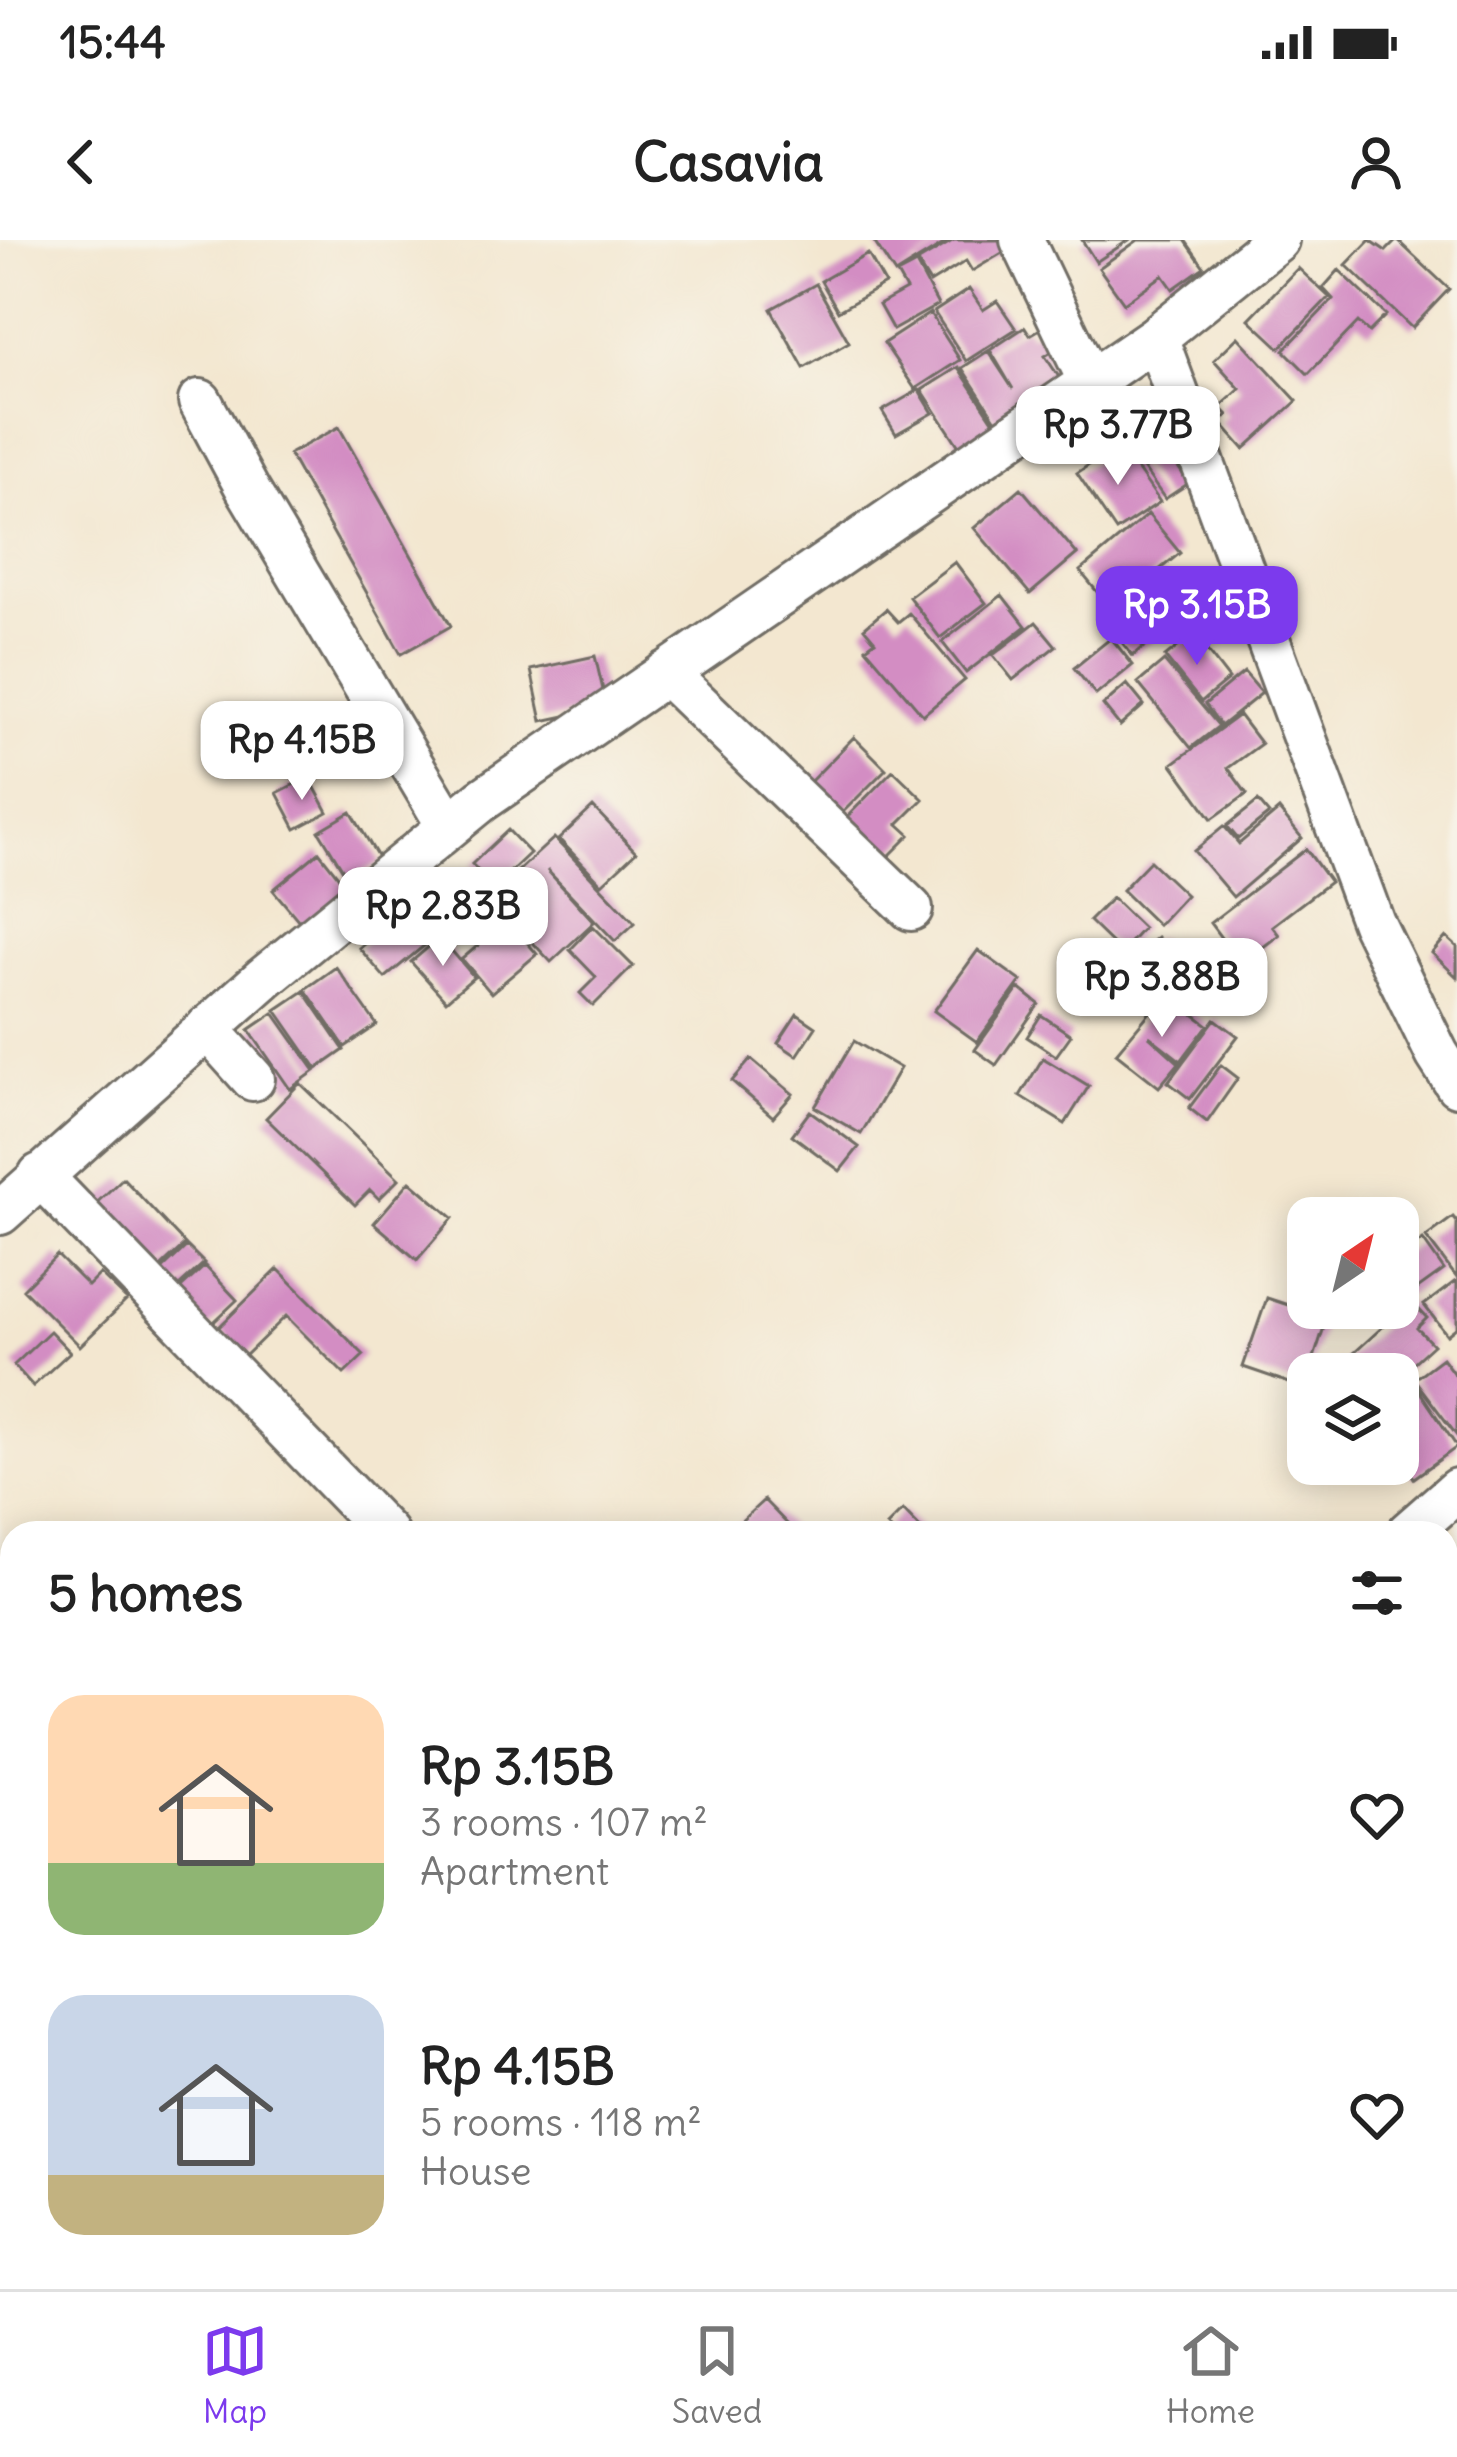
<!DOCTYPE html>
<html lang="en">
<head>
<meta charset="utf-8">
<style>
	:root { --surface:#fff; --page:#f2f2f2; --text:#222; --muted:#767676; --line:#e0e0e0; --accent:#7c3aed }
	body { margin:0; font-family:Delius,sans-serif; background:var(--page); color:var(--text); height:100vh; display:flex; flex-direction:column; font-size:45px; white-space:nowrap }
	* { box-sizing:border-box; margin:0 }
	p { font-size:39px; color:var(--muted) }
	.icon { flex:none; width:66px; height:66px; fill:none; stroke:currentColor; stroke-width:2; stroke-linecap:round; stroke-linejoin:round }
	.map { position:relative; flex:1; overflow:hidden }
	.details { position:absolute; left:0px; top:1281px; width:1458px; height:768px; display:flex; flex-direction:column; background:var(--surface); border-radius:36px 36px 0 0; box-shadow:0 6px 30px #0003 }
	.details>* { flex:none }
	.needle { width:78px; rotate:35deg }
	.controls { position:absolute; left:1287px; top:957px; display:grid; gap:24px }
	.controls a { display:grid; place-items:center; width:132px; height:132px; border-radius:24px; background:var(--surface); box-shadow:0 6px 30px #0003; font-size:60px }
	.price { position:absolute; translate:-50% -102px; padding:0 27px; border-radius:24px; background:#fff; color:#222; font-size:39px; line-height:78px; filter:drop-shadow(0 3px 6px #0008) }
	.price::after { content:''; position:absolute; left:50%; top:72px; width:36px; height:27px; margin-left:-18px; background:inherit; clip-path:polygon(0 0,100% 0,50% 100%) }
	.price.current { background:var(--accent); color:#fff }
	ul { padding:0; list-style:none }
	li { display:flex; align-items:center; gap:36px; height:300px; padding:0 48px }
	li span { display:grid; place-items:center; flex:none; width:336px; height:240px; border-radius:36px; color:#555 }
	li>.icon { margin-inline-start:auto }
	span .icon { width:144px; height:144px; fill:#fffc; stroke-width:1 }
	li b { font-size:51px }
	h2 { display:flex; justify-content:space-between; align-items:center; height:144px; padding:0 48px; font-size:51px }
	.status { display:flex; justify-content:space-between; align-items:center; height:84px; padding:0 60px; background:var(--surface); direction:ltr }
	.status svg { height:33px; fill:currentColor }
	header { display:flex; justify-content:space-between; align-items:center; height:156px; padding:0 48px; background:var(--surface); font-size:54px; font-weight:800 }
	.tab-bar { display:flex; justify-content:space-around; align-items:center; height:168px; border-top:3px solid var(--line); background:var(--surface); font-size:33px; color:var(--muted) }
	.tab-bar a { display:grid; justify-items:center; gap:6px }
	.tab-bar .current { color:var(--accent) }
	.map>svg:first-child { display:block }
	.building { fill:#d38dc3 }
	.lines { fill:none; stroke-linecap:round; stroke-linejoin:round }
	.minor-casing { stroke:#716d65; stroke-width:48 }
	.minor { stroke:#fff; stroke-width:42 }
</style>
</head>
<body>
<div class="status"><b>15:44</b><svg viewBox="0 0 49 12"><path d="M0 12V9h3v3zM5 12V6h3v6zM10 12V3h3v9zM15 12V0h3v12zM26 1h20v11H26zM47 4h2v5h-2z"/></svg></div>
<header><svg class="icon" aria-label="back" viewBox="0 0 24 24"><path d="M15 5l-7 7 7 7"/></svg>Casavia<svg class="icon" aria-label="person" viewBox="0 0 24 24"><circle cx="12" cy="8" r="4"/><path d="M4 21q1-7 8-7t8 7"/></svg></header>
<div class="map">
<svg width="1457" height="2049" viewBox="0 0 1457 2049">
	<rect width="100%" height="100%" fill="#f7f3e8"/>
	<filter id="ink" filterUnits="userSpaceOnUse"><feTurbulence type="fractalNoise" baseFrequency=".00833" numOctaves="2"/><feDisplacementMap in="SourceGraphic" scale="24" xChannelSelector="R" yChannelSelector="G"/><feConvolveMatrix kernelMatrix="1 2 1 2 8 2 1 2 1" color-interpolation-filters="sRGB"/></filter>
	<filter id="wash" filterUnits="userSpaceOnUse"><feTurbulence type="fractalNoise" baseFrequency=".004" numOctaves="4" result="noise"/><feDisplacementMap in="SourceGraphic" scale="48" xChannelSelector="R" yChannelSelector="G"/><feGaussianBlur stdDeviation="2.7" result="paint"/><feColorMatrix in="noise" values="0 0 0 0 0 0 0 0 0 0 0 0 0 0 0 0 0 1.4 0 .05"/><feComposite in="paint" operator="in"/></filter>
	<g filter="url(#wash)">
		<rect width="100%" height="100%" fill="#f3e7d0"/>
		<g id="blocks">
			<path class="building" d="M873,0h77l-55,34z
				M954,0h70l-52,31 -6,-10 -36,22 -13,-21z
				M1082,0h47l-33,22z
				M1138,0h47l19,27 -31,22 -10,-14 -39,28 -25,-35z
				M1370,0l16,11 11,-11 52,49 -37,39 -66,-63z
				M868,14l17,30 -47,27 -17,-30z
				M916,24l22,41 -45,25 -14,-25 27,-15 -9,-16z
				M1298,28l31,29 -49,51 -31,-29z
				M1339,30l47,45 -17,17 -11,-10 -50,52 -24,-24 49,-51 -10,-11z
				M816,44l33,58 -45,26 -33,-59z
				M969,49l14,21 14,-9 19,28 -50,32 -32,-49z
				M930,73l30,47 -45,29 -31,-46z
				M1047,85l14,21 -16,10 18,27 -63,43 -38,-58 26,-17 25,38 -23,-39 35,-23 5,8z
				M1238,97l59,64 -53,48 -24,-27 8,-7 -8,-8 20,-18 -26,-29z
				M958,127l40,61 -36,23 -40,-61z
				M919,150l14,23 -37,21 -14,-23z
				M339,187l112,199 -50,28 -112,-200z
				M1152,189l37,54 -24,16 -38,-54z
				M1120,204l40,58 -44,29 -39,-58z
				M1021,248l56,66 -47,40 -56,-66z
				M1148,274l32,39 -69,56 -31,-38z
				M955,322l31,41 -46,35 -31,-41z
				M1163,333l32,39 -32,26 -32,-40z
				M1002,355l24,31 -60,47 -24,-31z
				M1127,360l30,36 -24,20 -30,-37z
				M886,369l12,13 11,-9 56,67 -42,35 -57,-67 9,-7 -11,-13z
				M1036,382l20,24 -43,34 -20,-25z
				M1194,394l35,45 -28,23 -36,-45z
				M1111,398l22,27 -37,30 -22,-27z
				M595,416l12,51 -65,14 -11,-51z
				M1164,421l55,65 -28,22 -53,-65z
				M1244,432l18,21 -41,33 -16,-22z
				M1127,444l17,21 -24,21 -17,-21z
				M1239,475l22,29 -33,24 19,26 -35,25 -40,-55z
				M854,497l32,32 -45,45 -32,-31z
				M893,530l30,29 -25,25 12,11 -28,28 -41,-40z
				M309,537l19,35 -32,17 -19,-36z
				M1258,561l11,13 -31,25 -11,-13z
				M593,567l43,45 -34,32 -43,-45z
				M1279,570l23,28 -69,59 -39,-46 30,-25 15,18z
				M351,572l30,50 -32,18 -30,-49z
				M508,590l22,23 -36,34 -22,-23z
				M554,598l81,85 -20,18 -68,-71 47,52 -43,40 -61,-65z
				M1306,609l24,33 -58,44 7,9 -29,22 -4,-6 -10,7 -26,-35z
				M319,612l30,38 -45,37 -31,-37z
				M1150,621l36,34 -28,30 -36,-35z
				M1112,658l31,30 -22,24 -32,-31z
				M410,666l26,30 -51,42 -26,-30z
				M508,680l29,34 -46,39 -29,-34z
				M593,686l40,40 -40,40 -13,-13 16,-16 -26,-27z
				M440,697l34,40 -28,24 -35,-39z
				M1157,697l16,19 -37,32 -16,-20z
				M1446,697l11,10v30l-25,-24z
				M978,710l43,31 -44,61 -43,-31z
				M336,727l41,58 -32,22 -40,-58z
				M1019,748l20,16 -43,61 -21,-15z
				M304,751l40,59 -27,19 -41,-59z
				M1166,753l42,32 -27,36 -32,-25 30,27 -20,24 -43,-34z
				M274,773l41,58 -25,18 -41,-59z
				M797,774l19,13 -19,29 -19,-13z
				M1041,775l30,20 -15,21 -29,-19z
				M1215,779l23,17 -48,63 -22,-17z
				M854,801l46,27 -39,66 -46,-27z
				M1043,818l46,28 -24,38 -45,-28z
				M751,819l42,35 -20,23 -41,-36z
				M1221,825l17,13 -31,44 -18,-14z
				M300,843l99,96 -20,20 -9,-9 -15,15 -89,-87z
				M810,871l49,36 -19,24 -48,-36z
				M123,938l62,66 -34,32 -62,-66z
				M410,941l43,37 -36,42 -43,-37z
				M1453,977l4,5v56l-31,-41z
				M1423,1000l21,30 -36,26 -10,-14v-24z
				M187,1006l17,17 -36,33 -16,-17z
				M57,1015l31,31 12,-12 27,26 -47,46 -57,-57z
				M205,1026l32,34 -36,34 -32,-35z
				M278,1029l86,86 -20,19 -58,-58 -41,40 -27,-28z
				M1457,1040v47l-10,8 -23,-30z
				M1267,1058l60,20 -23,70 -61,-21z
				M1411,1061l16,17 -10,10 16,17 -32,29h-70z
				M50,1091l20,21 -37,34 -19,-21z
				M1442,1118l15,20v58l-43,-57z
				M1414,1143l43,64 -43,31 -16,-24v-61z
				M764,1260l32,33h-49l-9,-9z
				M903,1270l22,23h-31l-7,-7z
				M1457,1524v60l-11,-13v-38z
				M1457,1595v53l-9,8 9,10v77l-11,-13v-125z
				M351,2037h19l10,12h-37l-2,-3z
				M376,2037h49l5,6 -7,6h-38z
				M518,2037h37l11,12h-44l-8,-9z
				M880,2037h23l11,12h-48z
				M929,2037h50l-12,12h-40l-5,-5z
				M992,2037h57l8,8 -4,4h-74z
				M1200,2037h72l-9,12h-59l-8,-6z"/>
		</g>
	</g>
	<g filter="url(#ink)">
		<use href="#blocks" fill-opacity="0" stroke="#716d65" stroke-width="3"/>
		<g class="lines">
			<g class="minor-casing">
				<path id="minor" d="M1022,0l68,142
					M1156,97l217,586 64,131 20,31
					M200,161l48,89 201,337
					M666,433l245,236
					M207,788l46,51
					M40,935l346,358
					M0,973l264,-235 218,-178 674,-463 121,-97
					M1408,1293l49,-43
					M621,2037l11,12
					M1111,2037l12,12
					M488,2049l13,-12"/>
			</g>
			<use href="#minor" class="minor"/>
		</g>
	</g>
</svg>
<div class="controls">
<a><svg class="needle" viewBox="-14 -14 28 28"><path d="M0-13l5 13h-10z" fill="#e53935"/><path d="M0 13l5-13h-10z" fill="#767676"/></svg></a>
<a><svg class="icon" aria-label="layers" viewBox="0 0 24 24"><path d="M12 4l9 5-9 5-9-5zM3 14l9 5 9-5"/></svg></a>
</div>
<b class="price" style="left:1118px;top:248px">Rp 3.77B</b>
<b class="price current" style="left:1197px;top:428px">Rp 3.15B</b>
<b class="price" style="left:302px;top:563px">Rp 4.15B</b>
<b class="price" style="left:443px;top:729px">Rp 2.83B</b>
<b class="price" style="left:1162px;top:800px">Rp 3.88B</b>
<section class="details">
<h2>5 homes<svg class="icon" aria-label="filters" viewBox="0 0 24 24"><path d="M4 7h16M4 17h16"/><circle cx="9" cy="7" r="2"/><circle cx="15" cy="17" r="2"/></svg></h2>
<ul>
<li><span style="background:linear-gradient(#ffd9b3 70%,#8fb573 0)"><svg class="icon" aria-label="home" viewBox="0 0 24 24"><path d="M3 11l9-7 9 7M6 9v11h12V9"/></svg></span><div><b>Rp 3.15B</b><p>3 rooms · 107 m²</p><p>Apartment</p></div><svg class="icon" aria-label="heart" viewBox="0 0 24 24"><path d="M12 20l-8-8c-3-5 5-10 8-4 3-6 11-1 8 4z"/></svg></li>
<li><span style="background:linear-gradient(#c9d6e8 75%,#c2b280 0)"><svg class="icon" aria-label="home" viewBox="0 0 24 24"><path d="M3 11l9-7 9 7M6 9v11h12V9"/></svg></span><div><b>Rp 4.15B</b><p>5 rooms · 118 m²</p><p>House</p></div><svg class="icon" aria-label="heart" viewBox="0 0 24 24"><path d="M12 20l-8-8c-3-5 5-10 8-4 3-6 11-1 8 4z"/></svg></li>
</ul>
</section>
</div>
<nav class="tab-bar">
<a class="current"><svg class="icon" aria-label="map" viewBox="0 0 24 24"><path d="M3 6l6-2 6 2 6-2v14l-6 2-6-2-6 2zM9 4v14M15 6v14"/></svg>Map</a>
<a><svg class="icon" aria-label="saved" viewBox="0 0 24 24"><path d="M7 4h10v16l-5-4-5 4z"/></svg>Saved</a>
<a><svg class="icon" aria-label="home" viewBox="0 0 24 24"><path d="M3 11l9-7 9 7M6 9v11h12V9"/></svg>Home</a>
</nav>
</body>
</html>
